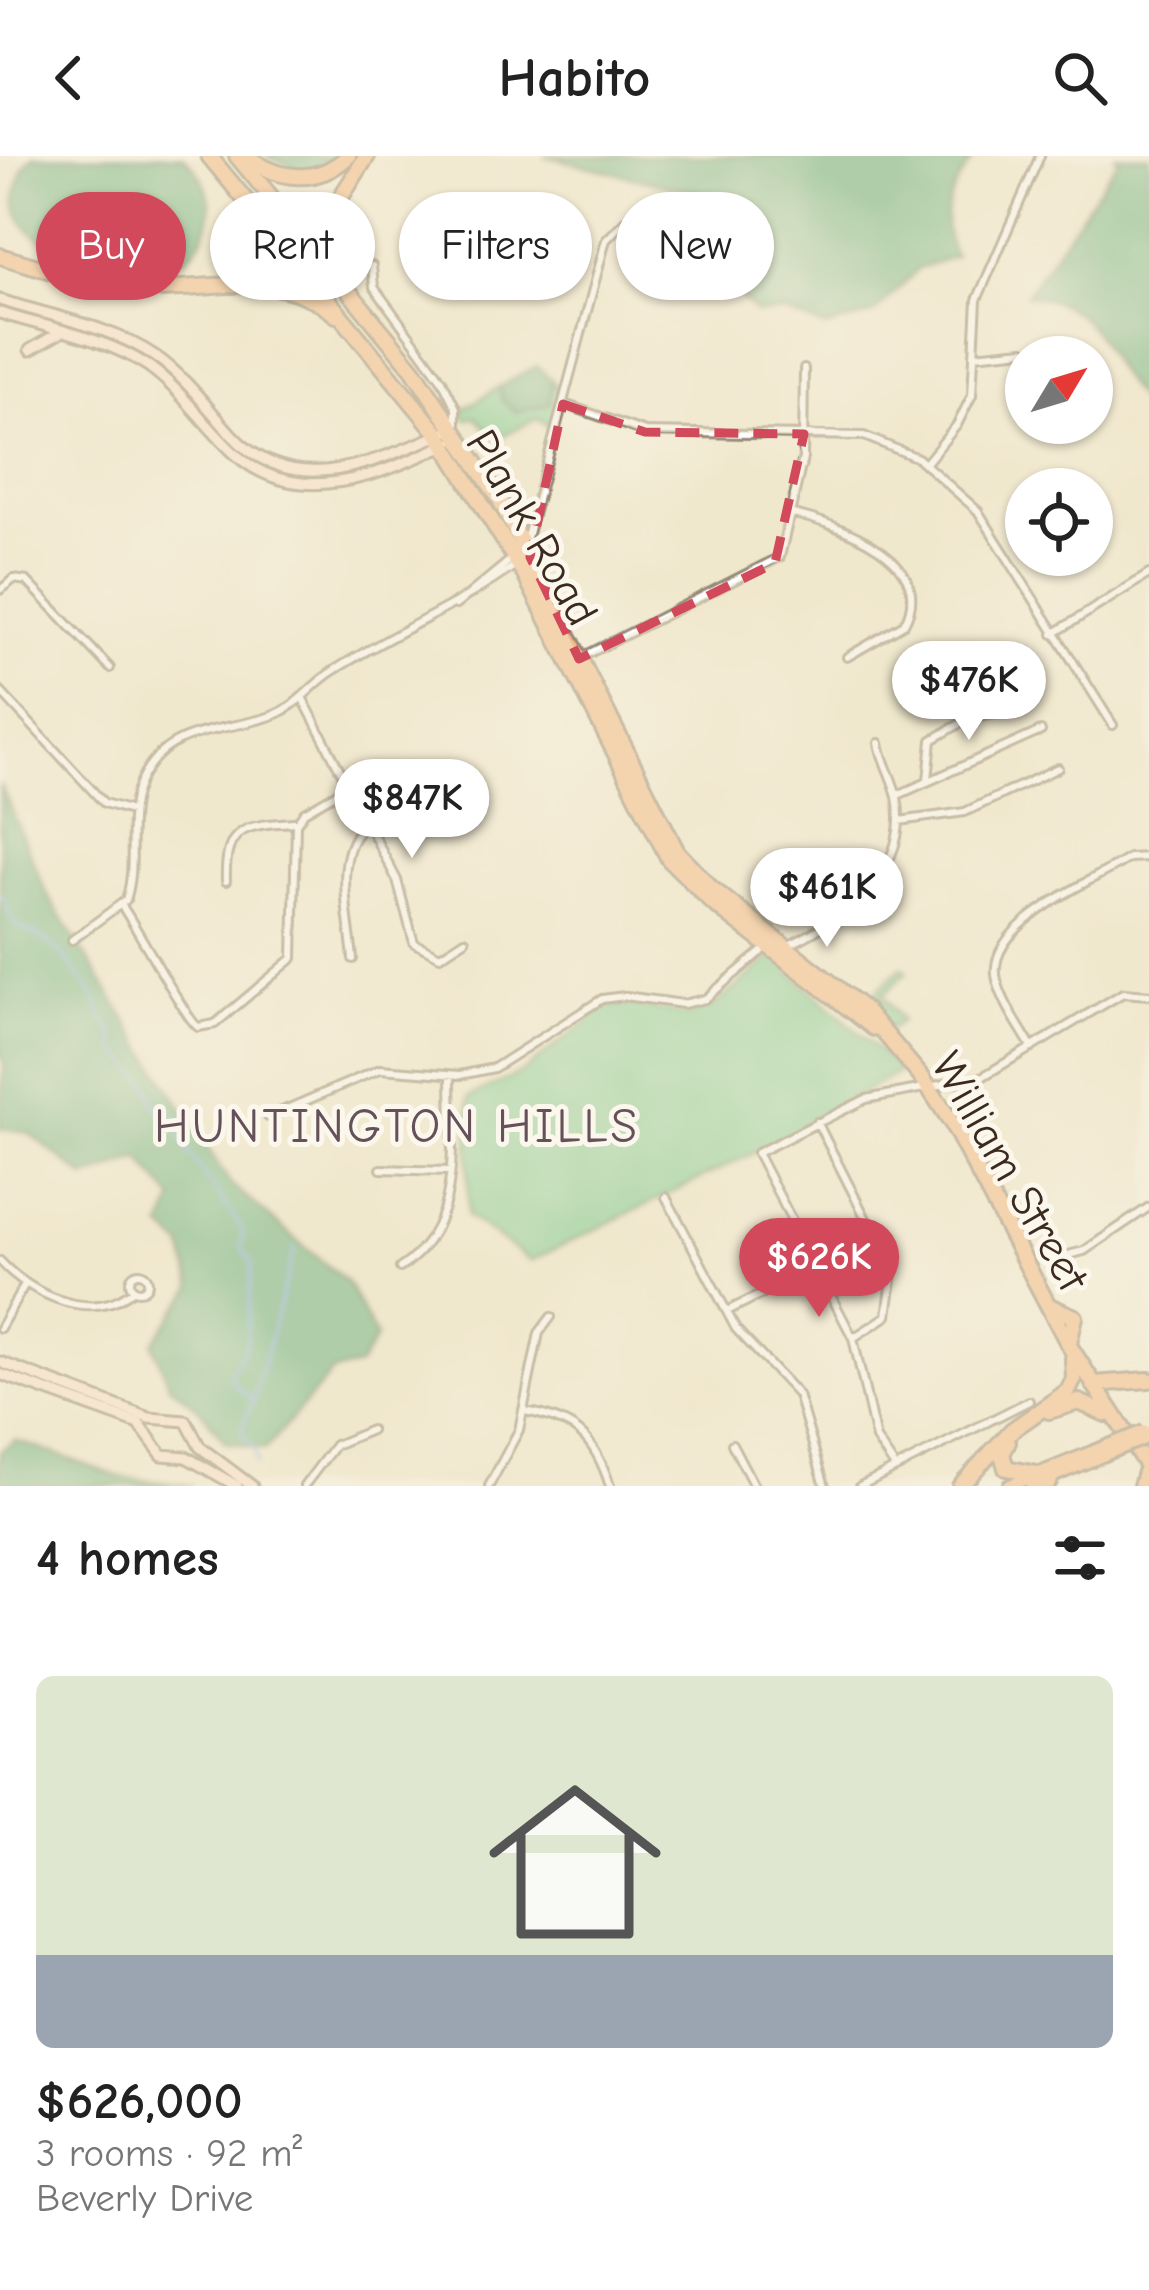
<!DOCTYPE html>
<html lang="en">
<head>
<meta charset="utf-8">
<style>
	:root { --surface:#fff; --page:#f2f2f2; --text:#222; --muted:#767676; --line:#e0e0e0; --accent:#d1495b }
	body { margin:0; font-family:"Comic Neue",sans-serif; background:var(--page); color:var(--text); height:100vh; display:flex; flex-direction:column; font-size:45px; white-space:nowrap }
	* { box-sizing:border-box; margin:0 }
	p { font-size:39px; color:var(--muted) }
	.icon { flex:none; width:66px; height:66px; fill:none; stroke:currentColor; stroke-width:2; stroke-linecap:round; stroke-linejoin:round }
	.map { position:relative; height:1330px; overflow:hidden }
	.drawer { display:flex; flex-direction:column; background:var(--surface); flex:1 }
	.drawer>* { flex:none }
	.banner { position:absolute; left:36px; top:36px; width:1077px; height:108px; display:flex; gap:24px }
	.needle { width:78px; rotate:52deg }
	.fabs { position:absolute; left:1005px; top:180px; display:grid; gap:24px }
	.fabs a { display:grid; place-items:center; width:108px; height:108px; border-radius:50%; background:var(--surface); box-shadow:0 3px 9px #0004; font-size:60px }
	.price { position:absolute; translate:-50% -102px; padding:0 27px; border-radius:42px; background:#fff; color:#222; font-size:39px; line-height:78px; filter:drop-shadow(0 3px 6px #0008) }
	.price::after { content:''; position:absolute; left:50%; top:72px; width:36px; height:27px; margin-left:-18px; background:inherit; clip-path:polygon(0 0,100% 0,50% 100%) }
	.price.current { background:var(--accent); color:#fff }
	ul { padding:0; list-style:none }
	li { display:grid; align-content:center; gap:24px; height:636px; padding:0 36px }
	li+li { border-top:3px solid var(--line) }
	li span { display:grid; place-items:center; height:372px; border-radius:18px; color:#555 }
	li>.icon { margin-inline-start:auto }
	span .icon { width:216px; height:216px; fill:#fffc; stroke-width:1 }
	li b { font-size:51px }
	h2 { display:flex; justify-content:space-between; align-items:center; height:144px; padding:0 36px; font-size:51px }
	.tag { padding:0 42px; border-radius:54px; background:var(--surface); box-shadow:0 3px 9px #0004; font-size:42px; line-height:108px }
	.tag.current { background:var(--accent); color:#fff }
	header { display:flex; justify-content:space-between; align-items:center; height:156px; padding:0 36px; background:var(--surface); font-size:54px; font-weight:600 }
	.map>svg:first-child { display:block }
	.green { fill:#73ca8f; stroke:#577a56; stroke-width:3 }
	.forest { fill:#5eae7a; stroke:#4c6c4c; stroke-width:3 }
	.lines { fill:none; stroke-linecap:round; stroke-linejoin:round }
	.stream { stroke:#7baae5; stroke-width:3 }
	.street-casing { stroke:#968976; stroke-width:12 }
	.secondary-casing { stroke:#968976; stroke-width:15 }
	.primary-casing { stroke:#968976; stroke-width:16 }
	.highway-casing { stroke:#968976; stroke-width:20 }
	.street { stroke:#fff; stroke-width:6 }
	.secondary { stroke:#fde4d0; stroke-width:9 }
	.primary { stroke:#f9bc8a; stroke-width:10 }
	.highway { stroke:#f9bc8a; stroke-width:14 }
	.primary-bridge-casing { stroke:#968976; stroke-width:16; stroke-linecap:butt }
	.primary-bridge { stroke:#f9bc8a; stroke-width:10 }
	.marked { fill:none; stroke:#d1495b; stroke-width:9; stroke-dasharray:24 15; stroke-linejoin:round }
	.labels { text-anchor:middle; stroke-width:10; stroke-linejoin:round; paint-order:stroke }
	.street-label { font-size:45px; fill:#3b2a1e; stroke:#fbf7ec }
	.neighbourhood-label { font-size:48px; letter-spacing:3px; fill:#655159; stroke:#fbf7ec }
</style>
</head>
<body>
<header><svg class="icon" aria-label="back" viewBox="0 0 24 24"><path d="M15 5l-7 7 7 7"/></svg>Habito<svg class="icon" aria-label="search" viewBox="0 0 24 24"><circle cx="10" cy="10" r="6"/><path d="M15 15l6 6"/></svg></header>
<div class="map">
<svg width="1149" height="1330" viewBox="0 0 1149 1330">
	<rect width="100%" height="100%" fill="#fbf7ec"/>
	<filter id="ink" filterUnits="userSpaceOnUse"><feTurbulence type="fractalNoise" baseFrequency=".00833" numOctaves="2"/><feDisplacementMap in="SourceGraphic" scale="24" xChannelSelector="R" yChannelSelector="G"/><feConvolveMatrix kernelMatrix="1 2 1 2 8 2 1 2 1" color-interpolation-filters="sRGB"/></filter>
	<filter id="wash" filterUnits="userSpaceOnUse"><feTurbulence type="fractalNoise" baseFrequency=".004" numOctaves="4" result="noise"/><feDisplacementMap in="SourceGraphic" scale="48" xChannelSelector="R" yChannelSelector="G"/><feGaussianBlur stdDeviation="2.7" result="paint"/><feColorMatrix in="noise" values="0 0 0 0 0 0 0 0 0 0 0 0 0 0 0 0 0 1.4 0 .05"/><feComposite in="paint" operator="in"/></filter>
	<g filter="url(#wash)">
		<rect width="100%" height="100%" fill="#f0e8cd"/>
		<path class="green" d="M552,224l10,15 -12,32 -12,-9 -42,21 -20,-22 -10,2 -5,-8 38,-24 3,13 22,11 9,-7 17,-1z
			M773,800l128,115 -139,78 -232,112 -62,-45 1,-119 54,-25 83,-66 22,-2 58,11 29,-10z
			M902,811l5,5 -24,23 18,26 -11,9 -33,-32 5,-6 7,6z"/>
		<path class="forest" d="M34,0h149c18,16 32,40 26,64 -4,17 -14,36 -32,42 -43,15 -177,-8 -160,-74 4,-14 6,-23 17,-32z
			M265,0h77l-39,16z
			M544,0h431c-24,35 -40,59 -20,100l-37,13 -44,45 -48,14 -43,-16 -26,2 -50,-50 18,-49 -34,-24z
			M1115,0h34v253c-55,-46 -38,-103 -123,-114l92,-135z
			M537,210l15,14 -2,24 -34,8 -14,-12 -3,-13z
			M0,628l48,112 184,290 115,96 29,56 -17,28 -27,6 -67,78 -40,-8 -27,-35 -29,-22 -16,-42 40,-55 -10,-41 -21,-19 12,-28 -34,-41 -54,19 -57,-45 -29,-4 4,-66 -4,-9z
			M15,1284l105,37 73,9h-193v-35z"/>
		<g class="lines">
			<path class="stream" d="M0,738l17,32c37,14 50,33 73,64 11,15 7,28 24,41l2,17 33,38 7,20 18,12 11,29 58,83 -2,18 11,14 -6,83 -16,27 3,12 20,16 -12,31 14,21 1,13
				M253,1244l42,-153"/>
		</g>
	</g>
	<g filter="url(#ink)">
		<g class="lines">
			<g class="street-casing">
				<path id="street" d="M372,110l2,21 68,93 14,28v17
					M974,199l50,-5 13,7
					M564,248l81,28 219,4 54,22 60,53 135,214
					M926,307l31,-38 15,-30 5,-95 63,-144
					M793,358c46,10 146,47 111,110l-57,33
					M526,385l80,-301 19,-19 46,9
					M0,434l14,-11 13,2 83,87
					M456,449l58,-48
					M1053,478l96,-60
					M580,502l200,-101 23,-99 1,-89
					M0,535l104,112 27,8
					M302,541l95,183 17,63 26,13 25,-16
					M928,624l4,-40 36,-21 46,-9
					M898,639l143,-64
					M899,665l66,-9 93,-44
					M226,725c-2,-55 20,-56 68,-59
					M122,750c14,20 65,115 76,121l17,-3 78,-66 3,-134 8,-12 45,-26
					M72,784l54,-40c14,-43 -5,-86 18,-126 28,-50 83,-41 130,-59 24,-9 38,-31 59,-44 61,-39 126,-65 184,-107
					M785,791c57,-27 127,-75 112,-150 -4,-19 -15,-35 -18,-54
					M353,803c-3,-39 -23,-110 15,-136
					M1032,892c-12,-21 -29,-44 -35,-68 -14,-55 93,-97 132,-122l20,-1
					M268,961l112,-48 80,6 34,-7 108,-69 23,-3 58,8 22,-5 61,-51
					M817,966l76,150 -6,44 -34,22
					M381,1013l68,2
					M666,1041l70,132 62,66 27,91
					M1064,1100l20,-5 65,-44
					M0,1105c31,34 94,64 134,28
					M400,1112c64,-41 51,-125 51,-193
					M130 1126a9 9 0 1 1 18 0a9 9 0 1 1-18 0Z
					M727,1155l88,-43
					M0,1172l25,-44
					M524,1255c52,9 70,25 86,75
					M732,1288l22,42
					M895,1311l-19,-28 -23,-101 -96,-185 109,-54 116,-22 141,-84 26,2
					M304,1330l31,-41 36,-15
					M489,1330l30,-56 20,-97 12,-16
					M860,1330l169,-85"/>
			</g>
			<g class="secondary-casing">
				<path id="secondary" d="M0,144c50,16 111,26 155,56 30,20 53,53 77,79 62,67 143,26 212,-2
					M0,157c48,15 106,25 148,53 34,24 55,58 85,86 64,60 149,22 216,-9
					M30,194l31,-18
					M0,1206l149,56 37,3 14,26 52,39
					M0,1218l139,50 23,31 24,2
					M186,1301l51,29"/>
			</g>
			<g class="primary-casing">
				<path id="primary" d="M1008,1330l101,-41
					M1031,1330l83,-35"/>
			</g>
			<g class="highway-casing">
				<path id="highway" d="M209,0l230,279 86,140 144,284 44,44 161,125
					M237,0l176,213 86,129 178,354 34,36 154,122 58,69 29,44 118,224 79,122
					M247,0c31,25 71,29 101,0
					M311,88l56,-88
					M0,100c45,13 90,28 137,32 71,6 139,-24 199,27
					M1049,1150l26,11 -6,26
					M1093,1228l56,-4
					M1049,1255l30,-9 27,12
					M1008,1286l-6,12 4,14 31,6
					M960,1330l52,-56 56,-39 6,-12 -1,-21
					M1046,1330l5,-8
					M1141,1330l4,-14"/>
			</g>
			<use href="#street" class="street"/>
			<use href="#secondary" class="secondary"/>
			<use href="#primary" class="primary"/>
			<use href="#highway" class="highway"/>
			<g class="primary-bridge-casing">
				<path id="primary-bridge" d="M1109,1289l35,-14
					M1114,1295l35,-14"/>
			</g>
			<use href="#primary-bridge" class="primary-bridge"/>
		</g>
	</g>
	<path d="M0 0H1149V1330H0ZM563,248l82,28 159,2 -29,129 -196,96 -49,-102z" fill="#f0e8cd" fill-opacity=".55" fill-rule="evenodd"/>
	<path class="marked" d="M563,248l82,28 159,2 -29,129 -196,96 -49,-102z"/>
	<g class="labels">
		<g class="street-label">
			<text transform="translate(533 371) rotate(60)" y="16">Plank Road</text>
			<text transform="translate(1011 1015) rotate(60)" y="16">William Street</text>
		</g>
		<g class="neighbourhood-label">
			<text x="397" y="986">HUNTINGTON HILLS</text>
		</g>
	</g>
</svg>
<div class="fabs">
<a><svg class="needle" viewBox="-14 -14 28 28"><path d="M0-13l5 13h-10z" fill="#e53935"/><path d="M0 13l5-13h-10z" fill="#767676"/></svg></a>
<a><svg class="icon" aria-label="locate" viewBox="0 0 24 24"><circle cx="12" cy="12" r="6"/><path d="M12 2v4M12 18v4M2 12h4M18 12h4"/></svg></a>
</div>
<b class="price" style="left:969px;top:587px">$476K</b>
<b class="price" style="left:412px;top:705px">$847K</b>
<b class="price" style="left:827px;top:794px">$461K</b>
<b class="price current" style="left:819px;top:1164px">$626K</b>
<div class="banner">
<a class="tag current">Buy</a>
<a class="tag">Rent</a>
<a class="tag">Filters</a>
<a class="tag">New</a>
</div>
</div>
<section class="drawer">
<h2>4 homes<svg class="icon" aria-label="filters" viewBox="0 0 24 24"><path d="M4 7h16M4 17h16"/><circle cx="9" cy="7" r="2"/><circle cx="15" cy="17" r="2"/></svg></h2>
<ul>
<li><span style="background:linear-gradient(#dfe7d0 75%,#9aa5b1 0)"><svg class="icon" aria-label="home" viewBox="0 0 24 24"><path d="M3 11l9-7 9 7M6 9v11h12V9"/></svg></span><div><b>$626,000</b><p>3 rooms · 92 m²</p><p>Beverly Drive</p></div></li>
</ul>
</section>
</body>
</html>
